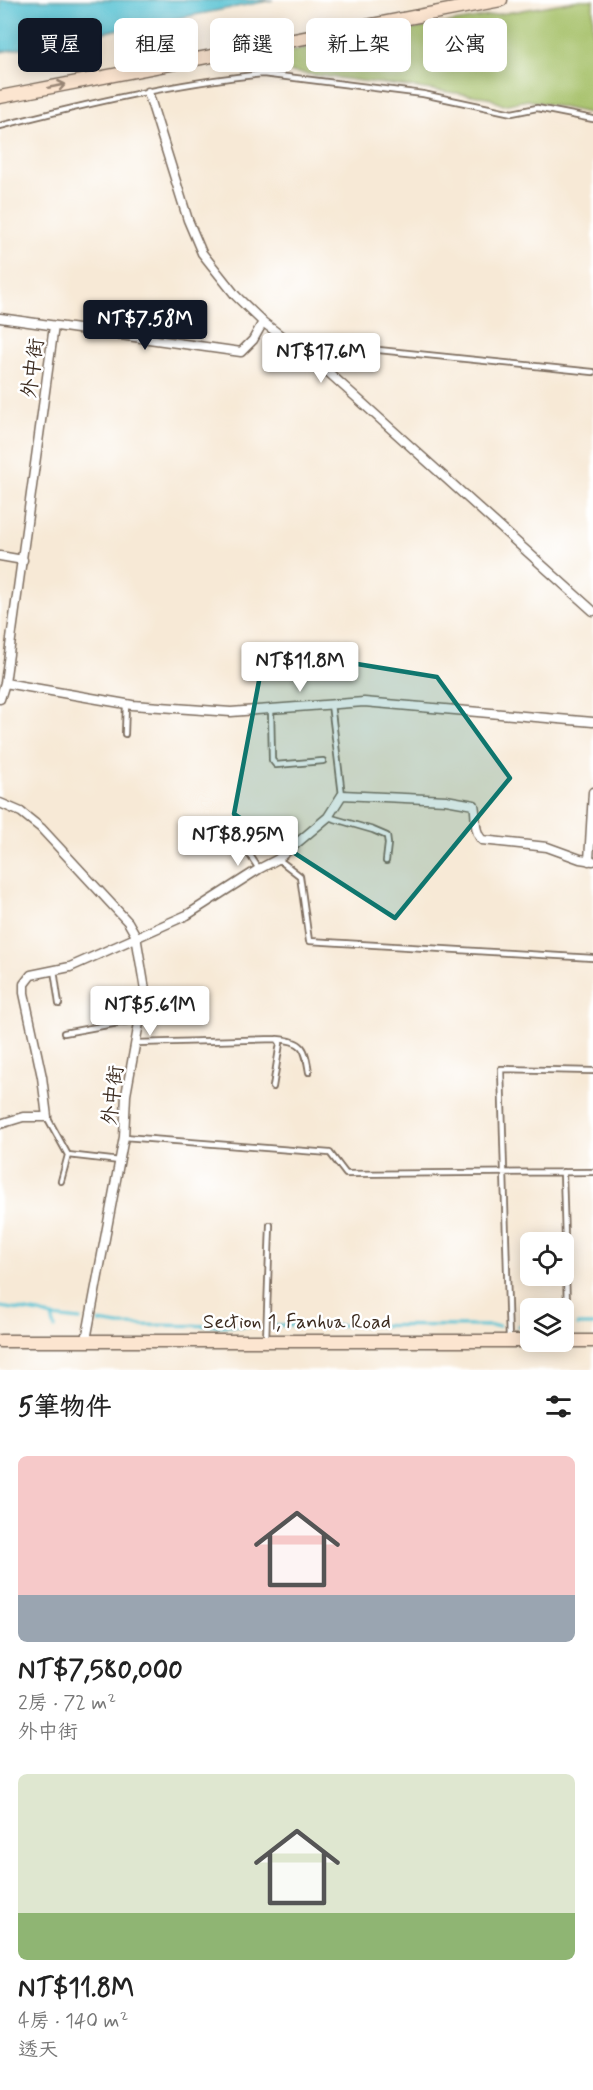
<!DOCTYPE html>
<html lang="zh-TW">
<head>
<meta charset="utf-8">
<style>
	:root { --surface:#fff; --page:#f6f6f6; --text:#222; --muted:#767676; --accent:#111827 }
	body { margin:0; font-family:Mynerve,"LXGW WenKai TC",sans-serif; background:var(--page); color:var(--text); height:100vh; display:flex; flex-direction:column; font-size:22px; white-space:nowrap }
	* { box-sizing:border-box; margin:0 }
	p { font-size:20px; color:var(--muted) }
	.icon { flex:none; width:33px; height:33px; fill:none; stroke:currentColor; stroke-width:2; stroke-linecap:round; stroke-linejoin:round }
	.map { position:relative; height:1370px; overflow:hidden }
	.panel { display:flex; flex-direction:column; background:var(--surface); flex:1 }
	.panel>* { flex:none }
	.hud { position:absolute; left:18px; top:18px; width:558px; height:54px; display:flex; gap:12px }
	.tools { position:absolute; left:520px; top:1232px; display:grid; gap:12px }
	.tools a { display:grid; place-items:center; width:54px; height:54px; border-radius:9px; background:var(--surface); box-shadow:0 3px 15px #0003; font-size:30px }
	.price { position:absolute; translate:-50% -51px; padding:0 14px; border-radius:6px; background:#fff; color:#222; font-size:20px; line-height:39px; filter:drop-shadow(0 2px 3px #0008) }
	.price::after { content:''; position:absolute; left:50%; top:36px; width:18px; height:14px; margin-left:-9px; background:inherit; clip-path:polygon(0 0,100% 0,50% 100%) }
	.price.on { background:var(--accent); color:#fff }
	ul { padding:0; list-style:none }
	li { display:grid; align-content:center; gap:12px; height:318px; padding:0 18px }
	li span { display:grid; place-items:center; height:186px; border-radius:9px; color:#555 }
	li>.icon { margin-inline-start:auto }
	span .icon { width:108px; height:108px; fill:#fffc; stroke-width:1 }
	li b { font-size:26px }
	h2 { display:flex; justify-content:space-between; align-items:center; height:72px; padding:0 18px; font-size:26px }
	.pill { padding:0 21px; border-radius:9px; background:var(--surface); box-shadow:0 3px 15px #0003; font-size:21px; line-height:54px }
	.pill.on { background:var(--accent); color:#fff }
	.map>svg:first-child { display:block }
	.green { fill:#a4bf66; stroke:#707442; stroke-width:1.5 }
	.water { fill:#58c2d3; stroke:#4a7678; stroke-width:1.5 }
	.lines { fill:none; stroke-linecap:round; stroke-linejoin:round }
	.stream { stroke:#58c2d3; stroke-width:3 }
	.lane-casing { stroke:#7d6d5e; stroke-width:8 }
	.street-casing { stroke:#7d6d5e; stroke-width:11 }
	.secondary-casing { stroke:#7d6d5e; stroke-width:15 }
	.lane { stroke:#fff; stroke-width:4.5 }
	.street { stroke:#fff; stroke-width:8 }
	.secondary { stroke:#fce5d0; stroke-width:12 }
	.oneway { stroke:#9c8877 }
	.marked { fill:#0f766e; fill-opacity:0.2; stroke:#0f766e; stroke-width:4.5; stroke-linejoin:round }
	.labels { text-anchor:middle; stroke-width:5; stroke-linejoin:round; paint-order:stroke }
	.street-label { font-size:20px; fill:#3b2a1e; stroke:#fff }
</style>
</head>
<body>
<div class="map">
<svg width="593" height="1370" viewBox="0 0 593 1370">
	<rect width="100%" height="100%" fill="#fff"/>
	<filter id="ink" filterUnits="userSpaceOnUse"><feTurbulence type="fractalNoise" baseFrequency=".0167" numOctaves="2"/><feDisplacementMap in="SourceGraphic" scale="12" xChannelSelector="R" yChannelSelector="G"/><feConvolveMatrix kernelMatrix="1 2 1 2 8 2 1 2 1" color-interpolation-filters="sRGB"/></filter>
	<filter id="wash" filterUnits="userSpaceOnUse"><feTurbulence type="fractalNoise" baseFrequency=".008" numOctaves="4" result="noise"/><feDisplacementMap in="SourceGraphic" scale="24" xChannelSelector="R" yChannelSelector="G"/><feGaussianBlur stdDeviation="1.35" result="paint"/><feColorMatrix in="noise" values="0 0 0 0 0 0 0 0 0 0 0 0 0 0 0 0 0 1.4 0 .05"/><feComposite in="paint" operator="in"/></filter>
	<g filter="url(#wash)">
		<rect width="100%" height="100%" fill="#f7e9d6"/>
		<path class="green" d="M580,0h13v114l-65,-14 -25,5 -16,-8 -235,-30 9,-11z"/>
		<path class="water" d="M0,0h273l-273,52z"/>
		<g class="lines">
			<path class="stream" d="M0,1307l39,6 13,4 3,11
				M52,1317l28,3
				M99,1322l20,3 138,1
				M275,1325l224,1
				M577,1325h16
				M518,1326h13"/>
		</g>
	</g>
	<g filter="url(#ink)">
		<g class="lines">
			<g class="lane-casing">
				<path id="lane" d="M0,126c86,-22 175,-43 263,-52l160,20 89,19 25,-5 56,11
					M291,341l302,31
					M331,704l11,91
					M271,708l1,52 4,5 47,-4
					M125,734l1,-30
					M328,817l45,13 14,6 1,8 -2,17
					M242,843l17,26
					M278,859l22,17 9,65 284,17
					M54,970l5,34
					M64,1033l76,-14
					M277,1039c27,2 28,9 32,33
					M136,1043l141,-4 3,4 -7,44
					M47,1117l21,38 52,6
					M124,1137l206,16 16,21 247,-2
					M563,1172l5,167
					M61,1181l7,-26
					M509,1340l-8,-271 92,2
					M266,1341l4,-116"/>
			</g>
			<g class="street-casing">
				<path id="street" d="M148,92l40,128 14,33 34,43 27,26 64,49 266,240
					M0,318l241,34 12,-12 10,-18
					M0,556l23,4
					M5,683l127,22 99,7 133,-10 229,20
					M0,699l5,-16 49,-357
					M0,803l21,9 20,16 87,94 8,14 9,54 -19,105 -2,42 -38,203
					M589,861l4,-69
					M0,1124l23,-7h24l-5,-40 -18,-84v-9l7,-9 39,-8 117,-52 72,-46 19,-10 50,-42 14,-22 104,5 28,5c3,12 -1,25 8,35l65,7 33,12 13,2"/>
			</g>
			<g class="secondary-casing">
				<path id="secondary" d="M0,97l501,-97
					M0,1341h593"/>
			</g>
			<use href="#lane" class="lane"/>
			<use href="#street" class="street"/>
			<use href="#secondary" class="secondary"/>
		</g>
		<defs><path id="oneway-shaft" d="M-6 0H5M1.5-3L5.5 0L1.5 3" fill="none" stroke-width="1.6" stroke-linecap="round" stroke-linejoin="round" transform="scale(1.5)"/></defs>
		<use class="oneway" href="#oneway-shaft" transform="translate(57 86) rotate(-11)"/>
	</g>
	<path class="marked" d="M265,649l172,28 73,101 -115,140 -161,-104z"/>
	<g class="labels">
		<g class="street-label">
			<text transform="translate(32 368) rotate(-82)" y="7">外中街</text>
			<text transform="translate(112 1095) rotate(-83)" y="7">外中街</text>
			<text x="297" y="1328">Section 1, Fanhua Road</text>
		</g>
	</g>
</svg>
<div class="tools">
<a><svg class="icon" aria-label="locate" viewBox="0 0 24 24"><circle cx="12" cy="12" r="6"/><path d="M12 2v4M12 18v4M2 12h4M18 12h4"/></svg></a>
<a><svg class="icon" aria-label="layers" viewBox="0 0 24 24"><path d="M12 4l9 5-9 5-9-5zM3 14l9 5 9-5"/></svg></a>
</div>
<b class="price on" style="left:145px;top:351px">NT$7.58M</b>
<b class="price" style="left:321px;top:384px">NT$17.6M</b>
<b class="price" style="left:300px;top:693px">NT$11.8M</b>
<b class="price" style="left:238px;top:867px">NT$8.95M</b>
<b class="price" style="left:150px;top:1037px">NT$5.61M</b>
<div class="hud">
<a class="pill on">買屋</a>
<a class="pill">租屋</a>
<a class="pill">篩選</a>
<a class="pill">新上架</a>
<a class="pill">公寓</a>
</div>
</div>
<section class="panel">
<h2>5筆物件<svg class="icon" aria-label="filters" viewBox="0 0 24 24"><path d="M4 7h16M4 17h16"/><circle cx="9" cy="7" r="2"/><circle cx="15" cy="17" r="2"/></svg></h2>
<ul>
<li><span style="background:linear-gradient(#f6c9c9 75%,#9aa5b1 0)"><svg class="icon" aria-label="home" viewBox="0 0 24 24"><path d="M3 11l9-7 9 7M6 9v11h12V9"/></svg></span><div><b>NT$7,580,000</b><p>2房 · 72 m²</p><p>外中街</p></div></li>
<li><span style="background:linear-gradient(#dfe7d0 75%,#8fb573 0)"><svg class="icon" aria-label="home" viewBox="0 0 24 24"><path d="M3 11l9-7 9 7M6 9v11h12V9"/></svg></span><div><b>NT$11.8M</b><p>4房 · 140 m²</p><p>透天</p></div></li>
</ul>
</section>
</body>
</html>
